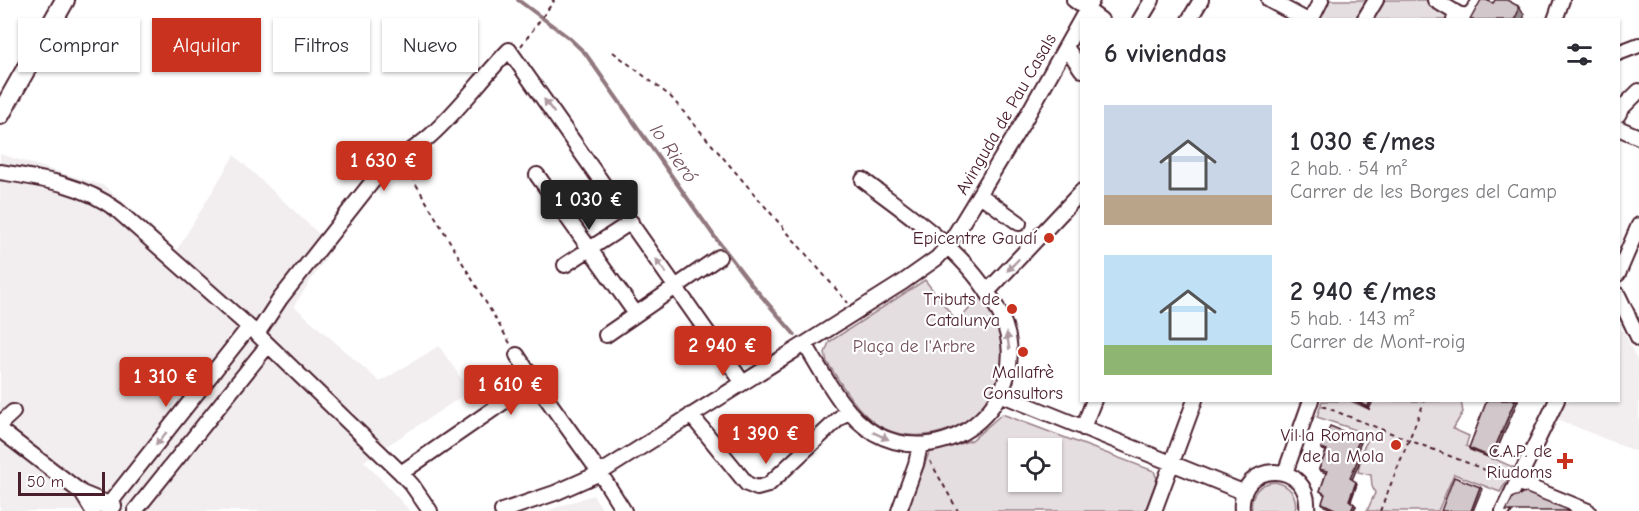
<!DOCTYPE html>
<html lang="es">
<head>
<meta charset="utf-8">
<style>
	:root { --surface:#fff; --page:#f2f2f3; --text:#2b2b33; --muted:#7c7c81; --accent:#c8321e }
	body { margin:0; font-family:"Comic Neue",sans-serif; background:var(--page); color:var(--text); height:100vh; display:flex; flex-direction:column; font-size:22px; white-space:nowrap }
	* { box-sizing:border-box; margin:0 }
	p { font-size:20px; color:var(--muted) }
	.icon { flex:none; width:33px; height:33px; fill:none; stroke:currentColor; stroke-width:2; stroke-linecap:round; stroke-linejoin:round }
	.map { position:relative; flex:1; overflow:hidden }
	.drawer { position:absolute; left:1080px; top:18px; width:540px; height:384px; display:flex; flex-direction:column; background:var(--surface); border-radius:0px; box-shadow:0 2px 4px #0004 }
	.drawer>* { flex:none }
	.banner { position:absolute; left:18px; top:18px; width:570px; height:54px; display:flex; gap:12px }
	.tools { position:absolute; left:1008px; top:438px; display:grid; gap:12px }
	.tools a { display:grid; place-items:center; width:54px; height:54px; border-radius:0px; background:var(--surface); box-shadow:0 2px 4px #0004; font-size:30px }
	.scale { position:absolute; left:18px; bottom:15px; width:87px; box-sizing:border-box; padding-left:6px; border:3px solid #4a1f2b; border-top:0; font-size:16px; line-height:21px; white-space:nowrap; color:#4a1f2b; -webkit-text-stroke:4px #fff; paint-order:stroke }
	.price { position:absolute; translate:-50% -51px; padding:0 14px; border-radius:6px; background:var(--accent); color:#fff; font-size:20px; line-height:39px; filter:drop-shadow(0 2px 3px #0008) }
	.price::after { content:''; position:absolute; left:50%; top:36px; width:18px; height:14px; margin-left:-9px; background:inherit; clip-path:polygon(0 0,100% 0,50% 100%) }
	.price.active { background:#222; color:#fff }
	ul { padding:0; list-style:none }
	li { display:flex; align-items:center; gap:18px; height:150px; padding:0 24px }
	li span { display:grid; place-items:center; flex:none; width:168px; height:120px; border-radius:0px; color:#555 }
	li>.icon { margin-inline-start:auto }
	span .icon { width:72px; height:72px; fill:#fffc; stroke-width:1 }
	li b { font-size:26px }
	h2 { display:flex; justify-content:space-between; align-items:center; height:72px; padding:0 24px; font-size:26px }
	.tag { padding:0 21px; border-radius:0px; background:var(--surface); box-shadow:0 2px 4px #0004; font-size:21px; line-height:54px }
	.tag.active { background:var(--accent); color:#fff }
	.map>svg:first-child { display:block }
	.built { fill:#f2eeef }
	.green { fill:#e5dee0; stroke:#987e86; stroke-width:1.5; fill-rule:evenodd }
	.lines { fill:none; stroke-linecap:round; stroke-linejoin:round }
	.stream { stroke:#91787e; stroke-width:4 }
	.minor-casing { stroke:#4a1f2b; stroke-width:18 }
	.major-casing { stroke:#4a1f2b; stroke-width:22 }
	.path { stroke:#4a1f2b; stroke-width:2; stroke-dasharray:4.5 4.5; stroke-linecap:butt }
	.minor { stroke:#fff; stroke-width:14 }
	.major { stroke:#fff; stroke-width:18 }
	.wall { fill:#b5abaf; stroke:#4a1f2b; stroke-width:1.5 }
	.shaded-wall { fill:#938b8e; stroke:#4a1f2b; stroke-width:1.5 }
	.building { fill:#d2c7cb; stroke:#4a1f2b; stroke-width:1.5 }
	.oneway { fill:#ae9aa0 }
	.poi-dot { fill:#c8321e; stroke:#fff; stroke-width:2 }
	.labels { text-anchor:middle; stroke-width:4.5; stroke-linejoin:round; paint-order:stroke }
	.street-label { font-size:18px; fill:#4a1f2b; stroke:#fff }
	.poi-label { font-size:18px; fill:#4a1f2b; stroke:#fff; text-anchor:end }
	.park-label { font-size:18px; fill:#714f58; stroke:#fff }
	.water-label { font-size:20px; font-style:italic; fill:#74535c; stroke:#fff }
</style>
</head>
<body>
<div class="map">
<svg width="1639" height="511" viewBox="0 0 1639 511">
	<rect width="100%" height="100%" fill="#fff"/>
	<filter id="ink" filterUnits="userSpaceOnUse"><feTurbulence type="fractalNoise" baseFrequency=".0167" numOctaves="2"/><feDisplacementMap in="SourceGraphic" scale="12" xChannelSelector="R" yChannelSelector="G"/><feConvolveMatrix kernelMatrix="1 2 1 2 8 2 1 2 1" color-interpolation-filters="sRGB"/></filter>
	<g filter="url(#ink)">
		<path class="built" d="M0,154l105,32 72,64 57,-95 99,92 -39,59 86,76 59,-36 31,45 -106,70 46,50h-410z
			M1619,330h4l16,34v89l-82,-34 9,-18 52,-1z
			M593,495l11,16h-58z"/>
		<path class="green" d="M1313,0h137l27,15 -2,5h-173z
			M925,280l30,39h5l21,-23c17,22 26,51 20,78 -11,52 -83,79 -126,49 -21,-15 -34,-40 -48,-61l-2,-9 4,-11z
			M1322,401h28l19,8 4,-8h88l2,11 -10,17 16,7 -3,10 49,22 -15,24 -46,-18 -16,37h-71l8,-18 -3,-7 -1,-11 -13,-3 4,-22 9,-15 -54,-18z
			M1002,414l152,57 3,8 -12,32h-238l22,-58 43,-13zM1018,448h34v34h-34z
			M1275,482c15,3 23,14 20,29h-43c-3,-16 7,-28 23,-29z"/>
		<g class="lines">
			<path class="stream" d="M518,0l50,37 17,16 129,183 37,48 44,51"/>
			<g class="minor-casing">
				<path id="minor" d="M1074,0l27,20
					M1269,0l37,20
					M1435,0l23,14 -4,6
					M1458,14l9,2 5,-4 9,-12
					M1140,20l12,-20
					M1189,20l12,-20
					M1311,20l10,-20
					M1364,20l12,-20
					M1555,20l7,-20
					M1066,47l16,23
					M1618,53l21,-8
					M1618,115l3,-6 18,-18
					M1618,128l21,9
					M0,172c43,7 82,12 117,38l140,124 144,139 11,12 18,26
					M537,175l99,139
					M980,195l39,28
					M565,265l66,-43
					M1618,274l21,-49
					M987,292l95,-101
					M1618,295l21,44
					M257,334l23,-35 92,-117c17,-19 39,-29 58,-46 29,-26 52,-58 79,-86l234,333
					M606,335l113,-78
					M805,344c18,29 38,71 69,89 76,42 164,-38 127,-117 -28,-60 -87,-97 -138,-136
					M517,355l17,26
					M1000,394l243,98
					M691,415l56,69 10,4 11,-3 80,-75
					M0,424l13,-12
					M1083,428l11,-28
					M0,430l82,63 32,13
					M401,473l133,-92 66,92 24,38
					M1285,473l26,-73
					M1517,482l71,29
					M82,493l11,18
					M106,508l143,-181
					M135,511l133,-166
					M502,511l53,-18 45,-20 303,-191 34,-24 11,-12 76,-125 68,-121
					M899,511l17,-47 4,-19
					M1154,511l41,-111
					M1242,511c-5,-52 70,-52 65,0
					M1503,511l54,-111"/>
			</g>
			<g class="major-casing">
				<path id="major" d="M0,115l65,-115"/>
			</g>
			<path class="path" d="M521,46l33,-45 -2,-1
				M613,52l57,44 178,207
				M407,169l104,176
				M1322,406l184,72
				M930,461l28,50
				M1380,511l45,-111"/>
			<use href="#minor" class="minor"/>
			<use href="#major" class="major"/>
		</g>
		<path class="wall" d="M1351,400h22l-4,9z
			M1487,400h31l-25,59 -23,-9 -1,-2z
			M1362,440l-8,18 4,1 2,2 -8,18 5,5 -6,17 5,5 -3,5h-17l-12,-5 -2,-3 3,-8 -5,-4 6,-18 -5,-2 -2,-2 7,-18 -3,-1 -2,-2z"/>
		<path class="shaded-wall" d="M1518,6l6,8v6h-10z
			M1370,400h3l-4,9 -1,-2z
			M1515,400h3l-25,59 -2,-2z
			M1360,438l2,2 -8,19 -2,-2z
			M1358,459l2,2 -8,19 -2,-2z
			M1356,482l1,2 -7,18 -1,-2z
			M1480,487l2,2 -9,22h-2z
			M1354,504l2,2 -3,5h-2z"/>
		<path class="building" d="M1481,0h5l7,3 2,-3h12l11,6v6l-4,8h-44z
			M1354,400h16l-2,7z
			M1487,400h28l-24,57 -22,-9z
			M1330,426l30,12 -8,19 6,2 -8,19 6,4 -7,18 5,4 -3,7h-12l-17,-8 3,-9 -5,-3 7,-20 -8,-2 8,-19 -6,-2z
			M1454,477l26,10 -9,24h-30z
			M1526,493l45,18h-65l7,-14z"/>
		<defs><path id="oneway-solid" d="M-6-.8H1V-3.2L6.5 0L1 3.2V.8H-6Z" transform="scale(1.5)"/></defs>
		<g class="oneway">
			<use href="#oneway-solid" transform="translate(549 106) rotate(-126)"/>
			<use href="#oneway-solid" transform="translate(1013 265) rotate(134)"/>
			<use href="#oneway-solid" transform="translate(661 266) rotate(-125)"/>
			<use href="#oneway-solid" transform="translate(1008 341) rotate(-99)"/>
			<use href="#oneway-solid" transform="translate(881 436) rotate(25)"/>
			<use href="#oneway-solid" transform="translate(161 439) rotate(129)"/>
		</g>
	</g>
	<g class="poi-dot">
		<circle cx="1049" cy="238" r="6"/>
		<circle cx="1012" cy="309" r="6"/>
		<circle cx="1023" cy="352" r="6"/>
		<circle cx="1396" cy="445" r="6"/>
		<path d="M1562 452h6v6h6v6h-6v6h-6v-6h-6v-6h6z"/>
	</g>
	<g class="labels">
		<g class="street-label">
			<text transform="translate(1006 114) rotate(-60)" y="6">Avinguda de Pau Casals</text>
		</g>
		<g class="poi-label">
			<text x="1037" y="244">Epicentre Gaudí</text>
			<text x="1000" y="305">Tributs de<tspan x="1000" dy="21">Catalunya</tspan></text>
			<text x="1023" y="378" text-anchor="middle">Mallafrè<tspan x="1023" dy="21">Consultors</tspan></text>
			<text x="1384" y="441">Vil·la Romana<tspan x="1384" dy="21">de la Mola</tspan></text>
			<text x="1552" y="457">C.A.P. de<tspan x="1552" dy="21">Riudoms</tspan></text>
		</g>
		<g class="park-label">
			<text x="914" y="352">Plaça de l'Arbre</text>
		</g>
		<g class="water-label">
			<text transform="translate(674 153) rotate(55)" y="7">lo Rieró</text>
		</g>
	</g>
</svg>
<div class="tools">
<a><svg class="icon" aria-label="locate" viewBox="0 0 24 24"><circle cx="12" cy="12" r="6"/><path d="M12 2v4M12 18v4M2 12h4M18 12h4"/></svg></a>
</div>
<div class="scale">50 m</div>
<b class="price" style="left:384px;top:192px">1 630 €</b>
<b class="price active" style="left:589px;top:231px">1 030 €</b>
<b class="price" style="left:723px;top:377px">2 940 €</b>
<b class="price" style="left:166px;top:408px">1 310 €</b>
<b class="price" style="left:511px;top:416px">1 610 €</b>
<b class="price" style="left:766px;top:465px">1 390 €</b>
<div class="banner">
<a class="tag">Comprar</a>
<a class="tag active">Alquilar</a>
<a class="tag">Filtros</a>
<a class="tag">Nuevo</a>
</div>
<section class="drawer">
<h2>6 viviendas<svg class="icon" aria-label="filters" viewBox="0 0 24 24"><path d="M4 7h16M4 17h16"/><circle cx="9" cy="7" r="2"/><circle cx="15" cy="17" r="2"/></svg></h2>
<ul>
<li><span style="background:linear-gradient(#c9d6e8 75%,#b9a48a 0)"><svg class="icon" aria-label="home" viewBox="0 0 24 24"><path d="M3 11l9-7 9 7M6 9v11h12V9"/></svg></span><div><b>1 030 €/mes</b><p>2 hab. · 54 m²</p><p>Carrer de les Borges del Camp</p></div></li>
<li><span style="background:linear-gradient(#bfe0f5 75%,#8fb573 0)"><svg class="icon" aria-label="home" viewBox="0 0 24 24"><path d="M3 11l9-7 9 7M6 9v11h12V9"/></svg></span><div><b>2 940 €/mes</b><p>5 hab. · 143 m²</p><p>Carrer de Mont-roig</p></div></li>
</ul>
</section>
</div>
</body>
</html>
